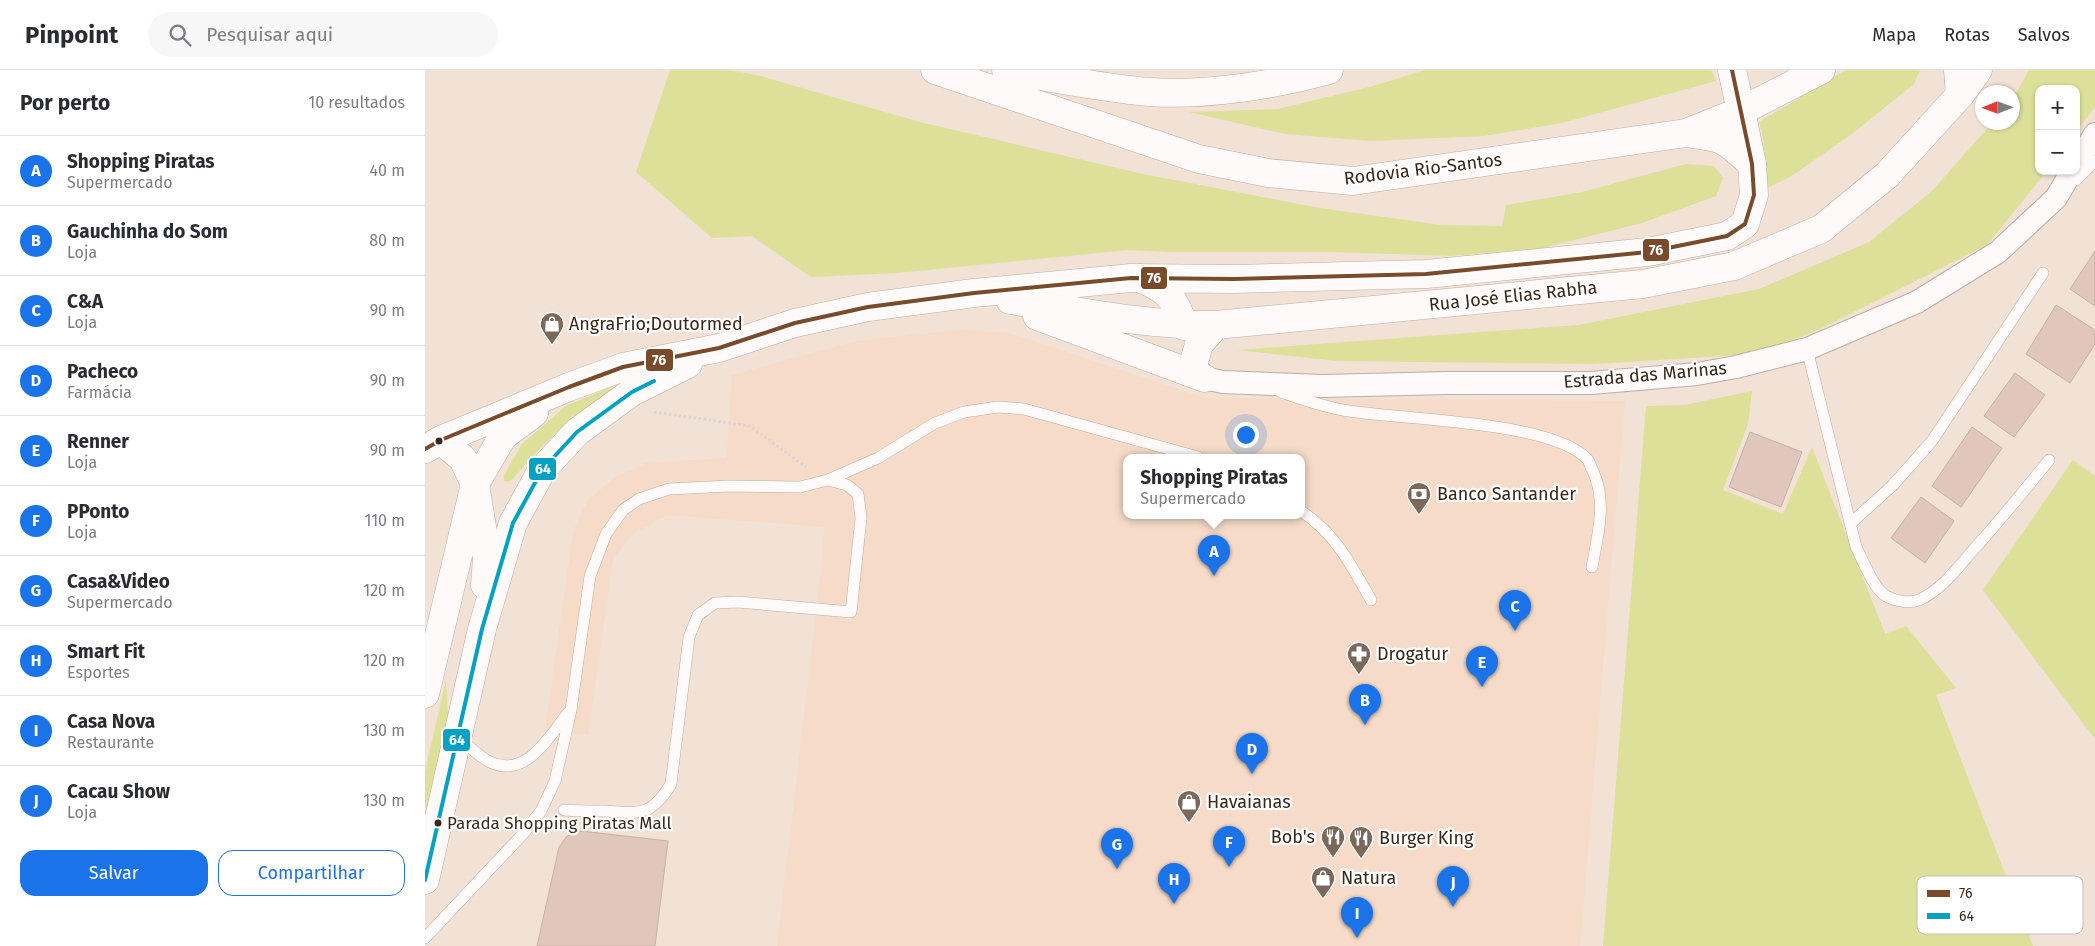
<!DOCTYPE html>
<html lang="pt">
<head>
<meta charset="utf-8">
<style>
	body { margin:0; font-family:"Fira Sans",sans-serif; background:#f7f7f7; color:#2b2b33 }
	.controls { position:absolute; right:15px; top:15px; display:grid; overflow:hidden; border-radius:10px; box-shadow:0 1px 4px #0004 }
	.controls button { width:45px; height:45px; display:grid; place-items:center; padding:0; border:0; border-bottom:1px solid #e1e1e2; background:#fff; color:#2b2b33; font:25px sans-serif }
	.compass { position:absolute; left:1550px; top:15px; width:45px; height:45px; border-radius:50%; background:#fff; box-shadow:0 1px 4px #0004; rotate:269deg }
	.you { position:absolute; left:820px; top:364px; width:18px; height:18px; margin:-12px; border:4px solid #fff; border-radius:50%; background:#1a73e8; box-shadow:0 0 0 8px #1a73e833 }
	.badge { display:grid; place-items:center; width:32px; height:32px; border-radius:50%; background:#1a73e8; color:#fff; font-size:16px; font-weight:700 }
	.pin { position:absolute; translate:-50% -41px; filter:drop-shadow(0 1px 2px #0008) }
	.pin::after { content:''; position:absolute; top:26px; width:18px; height:15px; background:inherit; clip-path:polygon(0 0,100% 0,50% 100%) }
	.popup { position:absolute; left:698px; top:384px; width:182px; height:65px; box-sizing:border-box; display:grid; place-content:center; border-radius:10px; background:#fff; filter:drop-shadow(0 1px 4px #0005); font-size:16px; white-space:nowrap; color:#7c7c81 }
	.popup b { font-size:19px; color:#2b2b33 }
	.popup::after { content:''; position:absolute; left:50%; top:100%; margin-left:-10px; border:10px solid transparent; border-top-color:#fff }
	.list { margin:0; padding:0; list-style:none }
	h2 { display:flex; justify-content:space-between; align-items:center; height:65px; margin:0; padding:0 20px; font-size:21px }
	h2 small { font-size:16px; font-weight:400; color:#7c7c81 }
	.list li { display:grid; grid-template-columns:32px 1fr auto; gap:15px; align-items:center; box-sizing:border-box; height:70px; padding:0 20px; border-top:1px solid #e1e1e2 }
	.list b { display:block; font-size:19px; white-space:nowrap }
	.list p { margin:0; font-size:16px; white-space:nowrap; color:#7c7c81 }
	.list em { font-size:16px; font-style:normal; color:#7c7c81 }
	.actions { display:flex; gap:10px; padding:15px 20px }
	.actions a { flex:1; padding:11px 0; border:1px solid #1a73e8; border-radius:15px; text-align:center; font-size:18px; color:#1a73e8 }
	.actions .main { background:#1a73e8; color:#fff }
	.icon { flex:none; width:28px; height:28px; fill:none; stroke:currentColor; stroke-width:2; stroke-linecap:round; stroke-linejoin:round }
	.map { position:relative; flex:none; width:1670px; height:876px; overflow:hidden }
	header { display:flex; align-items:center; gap:30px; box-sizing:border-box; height:70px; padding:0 25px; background:#fff; border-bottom:1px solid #e1e1e2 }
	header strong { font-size:24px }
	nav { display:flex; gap:28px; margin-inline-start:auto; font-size:18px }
	.search { width:350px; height:45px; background:#f7f7f7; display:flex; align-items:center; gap:12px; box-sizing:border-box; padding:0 18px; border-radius:28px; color:#7c7c81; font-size:19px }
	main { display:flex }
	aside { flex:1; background:#fff }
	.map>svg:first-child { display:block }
	.built { fill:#f6dbc8; fill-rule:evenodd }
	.green { fill:#dde098 }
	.building { fill:#e0c6bb; stroke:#c4b1a9 }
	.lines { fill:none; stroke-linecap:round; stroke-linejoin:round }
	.lane-casing { stroke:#beada1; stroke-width:12 }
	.street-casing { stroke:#beada1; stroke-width:24 }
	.secondary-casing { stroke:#beada1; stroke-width:29 }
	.highway-casing { stroke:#beada1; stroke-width:29 }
	.path { stroke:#dbd5d2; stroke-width:3; stroke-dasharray:2.5 2.5; stroke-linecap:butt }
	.lane { stroke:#fdfaf9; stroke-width:11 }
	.street { stroke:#fdfaf9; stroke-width:22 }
	.secondary { stroke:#fdfaf9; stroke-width:28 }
	.highway { stroke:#fdfaf9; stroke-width:28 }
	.bus-1-casing { stroke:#fff; stroke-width:8 }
	.bus-2-casing { stroke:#fff; stroke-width:8 }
	.bus-1 { stroke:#7a4b2a; stroke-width:4 }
	.bus-2 { stroke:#03a2c5; stroke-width:4 }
	.bus-dot { fill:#3a2719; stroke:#fff; stroke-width:2 }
	.labels { text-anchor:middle; stroke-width:4.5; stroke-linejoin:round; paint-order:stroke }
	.bus-label { font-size:17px; fill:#3a2719; stroke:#fff; text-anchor:start }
	.street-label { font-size:18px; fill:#3a2719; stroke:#fff }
	.poi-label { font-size:18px; fill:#3a2719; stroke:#fff; text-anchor:start }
	.key { fill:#fff; stroke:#c4beba; stroke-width:1 }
	.key-label { font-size:14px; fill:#3a2719 }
	.line-badge { stroke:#fff; stroke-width:2 }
	.badge-label { font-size:14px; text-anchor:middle; font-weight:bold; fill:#fff }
</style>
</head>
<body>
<header>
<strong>Pinpoint</strong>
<div class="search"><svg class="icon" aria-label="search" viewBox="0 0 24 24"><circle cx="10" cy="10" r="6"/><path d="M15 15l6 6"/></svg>Pesquisar aqui</div>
<nav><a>Mapa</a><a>Rotas</a><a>Salvos</a></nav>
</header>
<main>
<aside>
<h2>Por perto<small>10 resultados</small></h2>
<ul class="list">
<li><span class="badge">A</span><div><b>Shopping Piratas</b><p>Supermercado</p></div><em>40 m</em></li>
<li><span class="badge">B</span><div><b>Gauchinha do Som</b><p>Loja</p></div><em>80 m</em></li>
<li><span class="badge">C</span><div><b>C&amp;A</b><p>Loja</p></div><em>90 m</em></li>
<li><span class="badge">D</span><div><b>Pacheco</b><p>Farmácia</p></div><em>90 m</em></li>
<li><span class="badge">E</span><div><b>Renner</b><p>Loja</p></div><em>90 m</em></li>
<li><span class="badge">F</span><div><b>PPonto</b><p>Loja</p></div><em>110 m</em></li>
<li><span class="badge">G</span><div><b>Casa&amp;Video</b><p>Supermercado</p></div><em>120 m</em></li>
<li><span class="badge">H</span><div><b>Smart Fit</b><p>Esportes</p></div><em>120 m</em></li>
<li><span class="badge">I</span><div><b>Casa Nova</b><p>Restaurante</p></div><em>130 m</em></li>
<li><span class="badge">J</span><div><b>Cacau Show</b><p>Loja</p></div><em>130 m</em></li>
</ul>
<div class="actions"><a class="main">Salvar</a><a>Compartilhar</a></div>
</aside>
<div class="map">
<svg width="1670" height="876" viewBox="0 0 1670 876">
	<rect width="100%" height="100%" fill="#f2e1d5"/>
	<path class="built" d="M 535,260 L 584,263 L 780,328 L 1200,331 L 1155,876 L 352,876 L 397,491 L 399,457 L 242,445 L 208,464 L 188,489 L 163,665 L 120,661 L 148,462 L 162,431 L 189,408 L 221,393 L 302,388 L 307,305 L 432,271 ZM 702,387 L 876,387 L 876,445 L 702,445 Z"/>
	<path class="green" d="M 245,0 L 303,0 L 332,5 L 495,52 L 718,104 L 895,138 L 1016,155 L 1077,156 L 1081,135 L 1157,122 L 1261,94 L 1289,96 L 1298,108 L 1291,126 L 1217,153 L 1118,178 L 1026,186 L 907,182 L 742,182 L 704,180 L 472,203 L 386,207 L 327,166 L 287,168 L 211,102 Z
		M 1000,0 L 1286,0 L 1291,11 L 1137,53 L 1059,66 L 945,71 L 860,64 L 764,42 L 853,39 L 948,16 Z
		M 1421,0 L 1495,0 L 1489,14 L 1427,64 L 1365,107 L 1338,120 C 1341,96 1341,75 1334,52 Z
		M 1604,0 L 1670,0 L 1670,37 L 1651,62 L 1651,19 L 1614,19 L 1614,101 L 1622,101 L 1562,175 L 1397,258 L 1347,279 L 1316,285 L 1169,294 L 912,291 L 812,280 L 1153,255 L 1334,219 L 1444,172 L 1507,121 L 1567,53 L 1588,52 L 1588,29 Z
		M 200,311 L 201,318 L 148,346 L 104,390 L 87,410 L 82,412 L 79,411 L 79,405 L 97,374 L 141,336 Z
		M 1327,321 L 1323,354 L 1298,420 L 1358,444 L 1387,377 L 1460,564 L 1481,556 L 1531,618 L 1511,625 L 1608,876 L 1178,876 L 1221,336 L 1260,335 Z
		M 1648,390 L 1670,406 L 1670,669 L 1558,520 Z
		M 21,610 L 23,647 L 0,750 L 0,701 Z"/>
	<path class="building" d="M 1670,181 L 1670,236 L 1645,219 Z
		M 1631,235 L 1670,260 L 1670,274 L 1645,313 L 1601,284 Z
		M 1590,303 L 1620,325 L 1589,367 L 1559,346 Z
		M 1547,357 L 1577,378 L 1536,437 L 1507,416 Z
		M 1325,362 L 1377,382 L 1356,437 L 1304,417 Z
		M 1496,427 L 1529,451 L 1500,493 L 1466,468 Z
		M 156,761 L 243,771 L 230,876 L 112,876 L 134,777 L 142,766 Z"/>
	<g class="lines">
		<g class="lane-casing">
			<path id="lane" d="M 1651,110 L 1670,91
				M 1382,279 L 1431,477 C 1438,490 1448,518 1461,526 C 1470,531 1484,534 1494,530 C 1518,519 1533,497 1550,478 C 1576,449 1600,420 1624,390
				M 856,322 C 876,329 896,336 918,340 C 971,350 1129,350 1163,390 C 1165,393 1166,398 1168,401 C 1182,432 1173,464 1167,497
				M 876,441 C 911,464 926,495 946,530
				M 1425,454 L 1468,415 L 1507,371 L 1618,203
				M 34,668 C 43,675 54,687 65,692 C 101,709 124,667 143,643
				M 139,740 C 152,741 166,741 179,741 C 214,743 225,748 246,714 L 264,567 L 273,545 L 290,533 L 313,532 L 426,542 L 436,448 L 433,424 L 422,415 L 403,410
				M 0,868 L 98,764 L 116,741 L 130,711 L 146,640 L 165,506 L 181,464 L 198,440 L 214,429 L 244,419 L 304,416 L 375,417 L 403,410 L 453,388 L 510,353 L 539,342 L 573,337 L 599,339 L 773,387"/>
		</g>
		<g class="street-casing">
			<path id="street" d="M 1651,95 L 1670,64
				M 770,294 L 779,308 L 798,312 L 897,316 L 1023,313 L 1166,313 L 1272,304 L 1311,297 L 1382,279 L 1492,232 L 1573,182 L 1631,128 L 1647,101"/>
		</g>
		<g class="secondary-casing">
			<path id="secondary" d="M 715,208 C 744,221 748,226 759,256
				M 585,230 C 653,241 722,256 791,255 L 1218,214 L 1309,196 L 1396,159 L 1462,105 L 1535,25 L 1553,0
				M 612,246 L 779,308
				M 769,292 L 774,274 L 791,255
				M 16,370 L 38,389 L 50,414 L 62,488 L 60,515
				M 0,379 L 16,370 L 144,317 L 198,297 L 294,278 L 370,253 L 443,237 L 549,223 L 706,208 L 809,209 L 1001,204 L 1223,182 L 1302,166 L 1320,154 L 1329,125 L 1327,94 L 1316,41
				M 0,624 L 50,414 L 78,366 L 109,343
				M 0,810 L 57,559 L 88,453 L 117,400 L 152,362 L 207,322 L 263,294"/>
		</g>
		<g class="highway-casing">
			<path id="highway" d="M 510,0 L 774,89 L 843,103 L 928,111 L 1261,63 L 1316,41 L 1396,0
				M 581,0 C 628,8 676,18 724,22 C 780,26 850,15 904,0
				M 1307,0 L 1316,41
				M 1533,0 L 1535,25
				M 1261,63 C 1298,67 1300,69 1327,94"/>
		</g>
		<path class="path" d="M 229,342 L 325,356 L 381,397"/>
		<use href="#lane" class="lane"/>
		<use href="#street" class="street"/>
		<use href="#secondary" class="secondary"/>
		<use href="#highway" class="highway"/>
		<g class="bus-1-casing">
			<path id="bus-1" d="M 0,379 L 16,370 L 144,317 L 198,297 L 294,278 L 370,253 L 443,237 L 549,223 L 706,208 L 809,209 L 1001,204 L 1223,182 L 1302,166 L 1320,154 L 1329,125 L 1327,94 L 1307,0"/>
		</g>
		<g class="bus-2-casing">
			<path id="bus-2" d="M 0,810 L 57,559 L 88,453 L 117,400 L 152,362 L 207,322 L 229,311"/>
		</g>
		<use href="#bus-1" class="bus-1"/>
		<use href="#bus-2" class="bus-2"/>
	</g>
	<defs>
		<g id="shop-pin" transform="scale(1.25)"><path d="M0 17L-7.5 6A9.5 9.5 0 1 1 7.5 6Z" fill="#7a685b" stroke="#fff"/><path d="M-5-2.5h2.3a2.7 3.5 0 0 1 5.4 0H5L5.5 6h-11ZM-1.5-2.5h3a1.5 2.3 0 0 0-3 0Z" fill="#fff"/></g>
		<g id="bank-pin" transform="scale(1.25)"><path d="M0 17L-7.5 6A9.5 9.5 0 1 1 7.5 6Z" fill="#7a685b" stroke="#fff"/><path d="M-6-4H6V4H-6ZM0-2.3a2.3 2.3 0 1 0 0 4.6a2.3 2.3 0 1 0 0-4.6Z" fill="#fff"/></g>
		<g id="pharmacy-pin" transform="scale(1.25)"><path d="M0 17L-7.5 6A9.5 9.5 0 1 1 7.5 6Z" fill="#7a685b" stroke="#fff"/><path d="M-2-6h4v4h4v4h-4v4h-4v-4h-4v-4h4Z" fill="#fff"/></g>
		<g id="restaurant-pin" transform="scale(1.25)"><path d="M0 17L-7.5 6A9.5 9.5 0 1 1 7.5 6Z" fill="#7a685b" stroke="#fff"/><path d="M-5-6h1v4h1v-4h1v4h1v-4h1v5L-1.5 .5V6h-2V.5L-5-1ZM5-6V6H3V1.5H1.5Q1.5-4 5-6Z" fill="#fff"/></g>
	</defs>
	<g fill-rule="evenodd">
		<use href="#shop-pin" x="127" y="254"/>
		<use href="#bank-pin" x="994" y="424"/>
		<use href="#pharmacy-pin" x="934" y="584"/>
		<use href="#shop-pin" x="764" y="732"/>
		<use href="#restaurant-pin" x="908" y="767"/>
		<use href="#restaurant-pin" x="936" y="768"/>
		<use href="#shop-pin" x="898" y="808"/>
	</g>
	<g class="bus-dot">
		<circle cx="14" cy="371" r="4.5"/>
		<circle cx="13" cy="753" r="4.5"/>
	</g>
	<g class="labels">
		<g class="bus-label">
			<text x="22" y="759">Parada Shopping Piratas Mall</text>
		</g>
		<g class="street-label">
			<text transform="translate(998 99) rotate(-7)" y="6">Rodovia Rio-Santos</text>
			<text transform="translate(1088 226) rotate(-6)" y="6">Rua José Elias Rabha</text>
			<text transform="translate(1220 305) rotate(-5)" y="6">Estrada das Marinas</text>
		</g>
		<g class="poi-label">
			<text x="144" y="260">AngraFrio;Doutormed</text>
			<text x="1012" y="430">Banco Santander</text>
			<text x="952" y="590">Drogatur</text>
			<text x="782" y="738">Havaianas</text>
			<text x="890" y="773" text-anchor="end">Bob's</text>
			<text x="954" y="774">Burger King</text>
			<text x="916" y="814">Natura</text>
		</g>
	</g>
	<rect x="1492" y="806" width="166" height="58" rx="8" class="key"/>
	<rect x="1502" y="820" width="23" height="7" fill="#7a4b2a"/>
	<rect x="1502" y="843" width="23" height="6" fill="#03a2c5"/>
	<g class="key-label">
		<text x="1534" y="828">76</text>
		<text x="1534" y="851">64</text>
	</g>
	<g class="line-badge">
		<rect x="1217" y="168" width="28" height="24" rx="5" fill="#7a4b2a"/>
		<rect x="715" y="196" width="28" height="24" rx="5" fill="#7a4b2a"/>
		<rect x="220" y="278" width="29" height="24" rx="5" fill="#7a4b2a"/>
		<rect x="103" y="387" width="29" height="24" rx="5" fill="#03a2c5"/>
		<rect x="17" y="658" width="29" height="24" rx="5" fill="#03a2c5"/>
	</g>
	<g class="badge-label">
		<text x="1231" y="185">76</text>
		<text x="729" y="213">76</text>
		<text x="234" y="295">76</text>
		<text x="118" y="404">64</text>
		<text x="32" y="675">64</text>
	</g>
</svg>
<div class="controls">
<button>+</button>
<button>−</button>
</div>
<svg class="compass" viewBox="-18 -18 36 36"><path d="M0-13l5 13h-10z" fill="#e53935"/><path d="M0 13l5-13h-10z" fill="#7c7c81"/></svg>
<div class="you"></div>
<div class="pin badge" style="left:789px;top:506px">A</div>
<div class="popup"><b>Shopping Piratas</b>Supermercado</div>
<div class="pin badge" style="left:940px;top:655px">B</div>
<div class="pin badge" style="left:1090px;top:561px">C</div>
<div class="pin badge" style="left:827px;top:704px">D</div>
<div class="pin badge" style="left:1057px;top:617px">E</div>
<div class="pin badge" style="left:804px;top:797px">F</div>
<div class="pin badge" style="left:692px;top:799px">G</div>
<div class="pin badge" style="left:749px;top:834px">H</div>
<div class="pin badge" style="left:932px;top:868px">I</div>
<div class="pin badge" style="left:1028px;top:837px">J</div>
</div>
</main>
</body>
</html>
